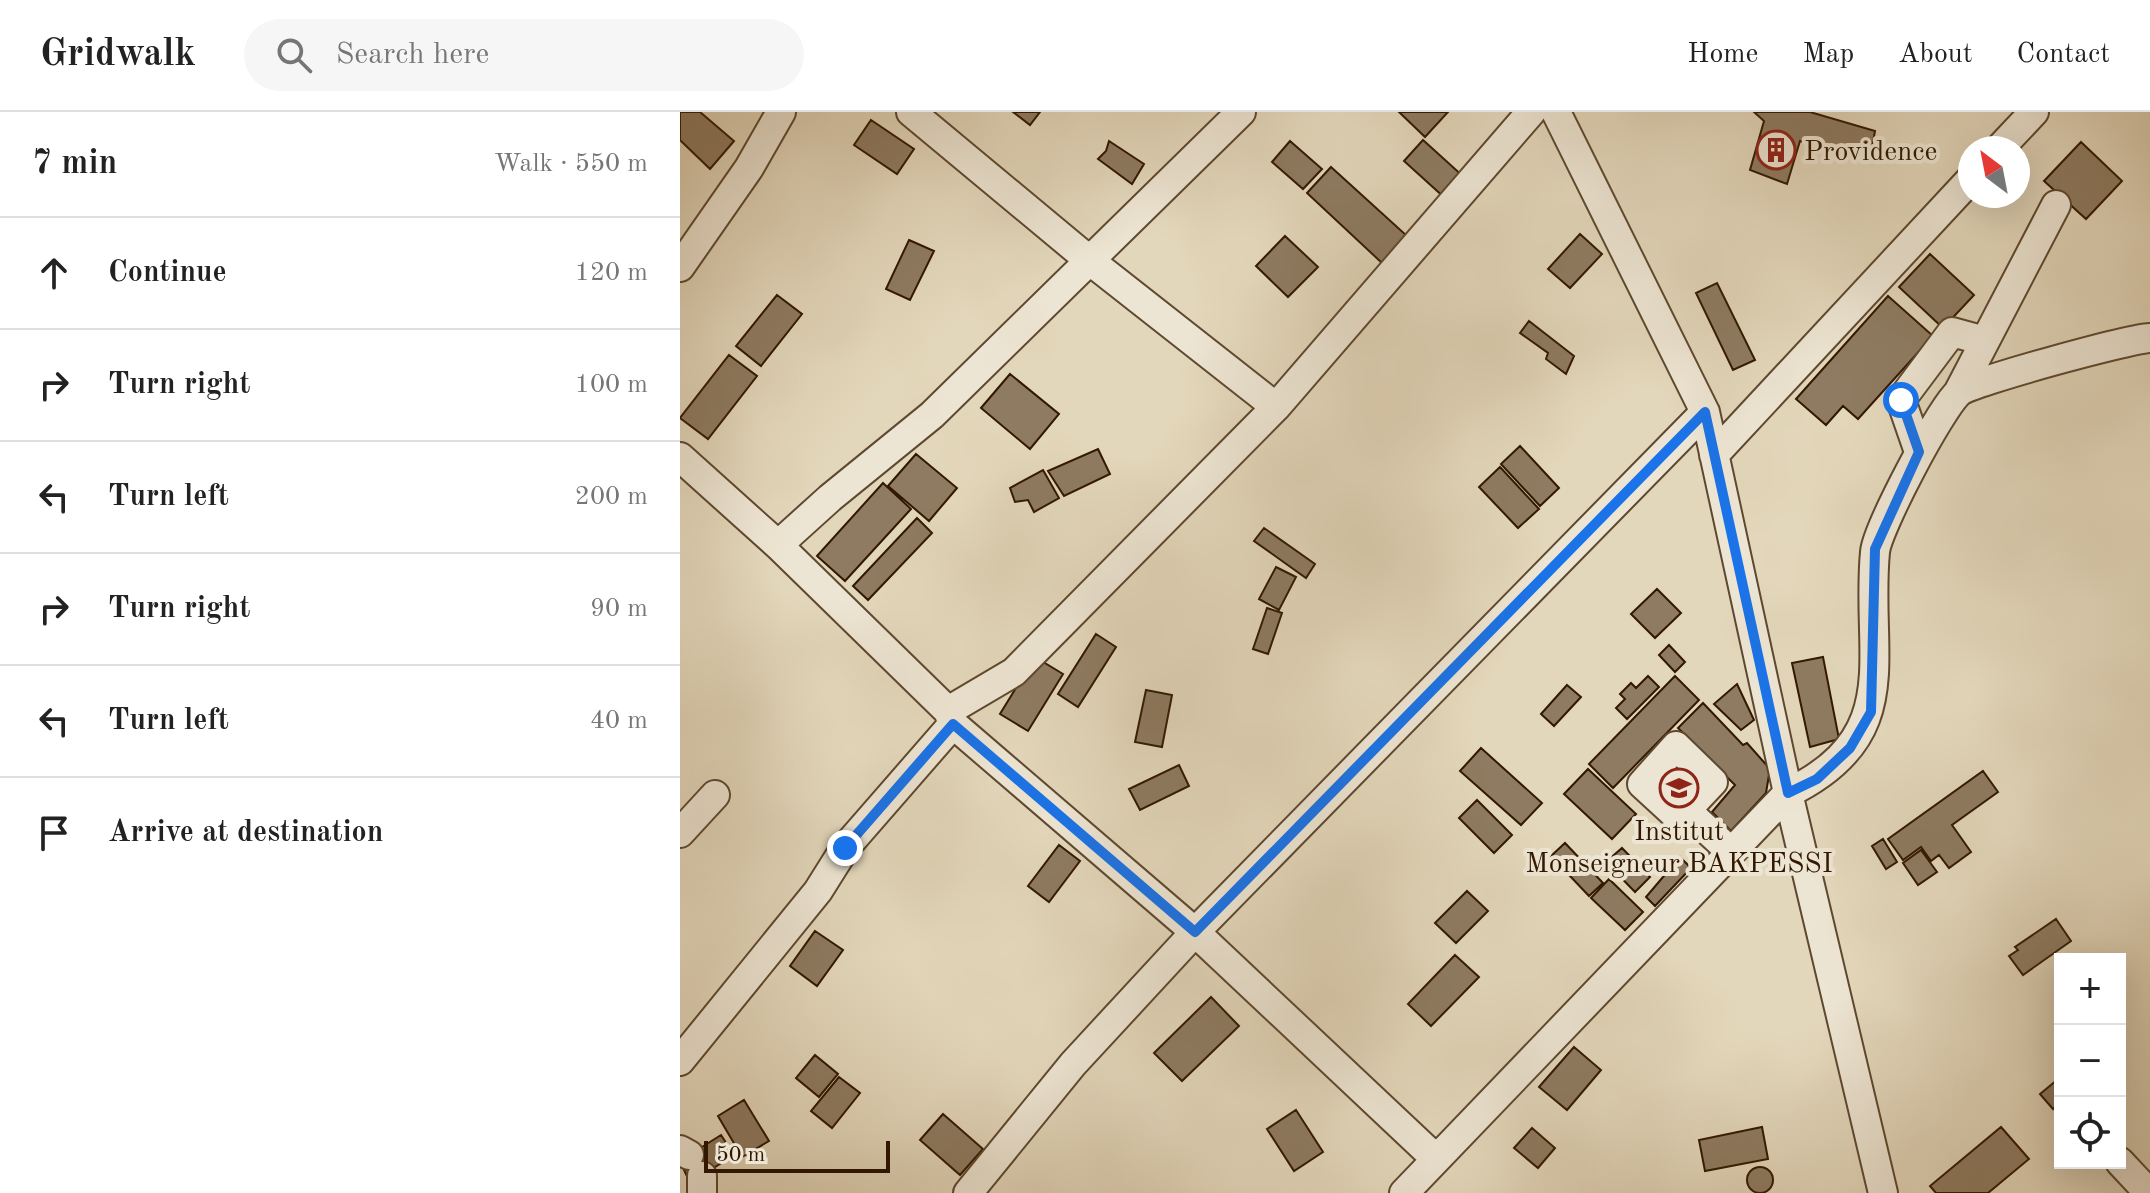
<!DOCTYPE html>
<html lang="en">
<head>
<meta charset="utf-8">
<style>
	body { margin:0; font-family:"Old Standard TT",serif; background:#f6f6f6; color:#222 }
	.controls { position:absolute; right:24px; bottom:24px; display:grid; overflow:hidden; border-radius:0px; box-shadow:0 8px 32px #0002 }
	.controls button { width:72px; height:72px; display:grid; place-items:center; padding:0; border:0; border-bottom:2px solid #e0e0e0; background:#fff; color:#222; font:40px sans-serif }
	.compass { position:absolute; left:1278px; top:24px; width:72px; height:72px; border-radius:50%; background:#fff; box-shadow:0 8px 32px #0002; rotate:328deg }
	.scale { position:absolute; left:24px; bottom:20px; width:186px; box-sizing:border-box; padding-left:8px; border:4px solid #321800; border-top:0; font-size:22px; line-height:28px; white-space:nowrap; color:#321800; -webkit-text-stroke:6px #ede5d3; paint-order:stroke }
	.stop { position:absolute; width:24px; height:24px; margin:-18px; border:6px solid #1a73e8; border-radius:50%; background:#fff }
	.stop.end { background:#1a73e8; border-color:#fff; box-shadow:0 2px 8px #0008 }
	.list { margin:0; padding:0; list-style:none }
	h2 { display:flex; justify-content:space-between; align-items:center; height:104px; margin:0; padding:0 32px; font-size:34px }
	h2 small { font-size:26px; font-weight:400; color:#767676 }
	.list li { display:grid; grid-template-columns:52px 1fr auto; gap:24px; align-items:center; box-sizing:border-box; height:112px; padding:0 32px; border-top:2px solid #e0e0e0 }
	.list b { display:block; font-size:30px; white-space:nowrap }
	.list em { font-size:26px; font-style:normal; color:#767676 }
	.icon { flex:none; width:44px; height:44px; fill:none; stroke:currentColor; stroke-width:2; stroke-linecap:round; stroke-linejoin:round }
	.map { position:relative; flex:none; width:1470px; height:1081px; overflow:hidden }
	header { display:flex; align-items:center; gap:48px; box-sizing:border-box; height:112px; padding:0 40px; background:#fff; border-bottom:2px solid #e0e0e0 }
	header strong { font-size:38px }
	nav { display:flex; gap:44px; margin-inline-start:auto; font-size:28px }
	.search { width:560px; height:72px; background:#f6f6f6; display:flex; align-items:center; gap:20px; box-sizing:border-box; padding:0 28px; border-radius:44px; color:#767676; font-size:30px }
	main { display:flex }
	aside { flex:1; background:#fff }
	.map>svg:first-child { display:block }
	.building { fill:#8e7b61; stroke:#321800; stroke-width:2 }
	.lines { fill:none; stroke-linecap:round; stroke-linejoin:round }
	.minor-casing { stroke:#5e482f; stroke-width:32 }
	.minor { stroke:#ede5d3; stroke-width:28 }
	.route { stroke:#1a73e8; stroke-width:10 }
	.labels { text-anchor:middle; stroke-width:8; stroke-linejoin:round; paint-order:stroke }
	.poi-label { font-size:28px; fill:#321800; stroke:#ede5d3; text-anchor:start }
</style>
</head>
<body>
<header>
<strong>Gridwalk</strong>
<div class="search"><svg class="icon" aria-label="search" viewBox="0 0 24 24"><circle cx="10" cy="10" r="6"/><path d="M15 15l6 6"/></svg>Search here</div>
<nav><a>Home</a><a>Map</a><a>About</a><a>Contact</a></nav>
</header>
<main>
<aside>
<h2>7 min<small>Walk · 550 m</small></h2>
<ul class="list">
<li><svg class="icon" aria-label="ahead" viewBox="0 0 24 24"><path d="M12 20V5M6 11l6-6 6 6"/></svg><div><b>Continue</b></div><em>120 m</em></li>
<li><svg class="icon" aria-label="right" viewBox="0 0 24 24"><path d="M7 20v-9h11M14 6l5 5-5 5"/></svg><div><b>Turn right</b></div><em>100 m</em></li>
<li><svg class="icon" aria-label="left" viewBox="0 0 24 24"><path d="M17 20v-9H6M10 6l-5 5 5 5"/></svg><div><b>Turn left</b></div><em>200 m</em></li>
<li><svg class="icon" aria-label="right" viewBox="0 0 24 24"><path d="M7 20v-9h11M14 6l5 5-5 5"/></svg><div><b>Turn right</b></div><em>90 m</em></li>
<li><svg class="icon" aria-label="left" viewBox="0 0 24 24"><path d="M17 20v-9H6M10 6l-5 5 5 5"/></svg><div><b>Turn left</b></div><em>40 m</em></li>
<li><svg class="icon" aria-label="arrive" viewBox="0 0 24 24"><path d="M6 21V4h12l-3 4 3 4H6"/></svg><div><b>Arrive at destination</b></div></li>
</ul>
</aside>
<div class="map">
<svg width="1470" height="1081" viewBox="0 0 1470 1081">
	<rect width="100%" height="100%" fill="#e3d7bb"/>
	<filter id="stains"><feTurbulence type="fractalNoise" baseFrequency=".0025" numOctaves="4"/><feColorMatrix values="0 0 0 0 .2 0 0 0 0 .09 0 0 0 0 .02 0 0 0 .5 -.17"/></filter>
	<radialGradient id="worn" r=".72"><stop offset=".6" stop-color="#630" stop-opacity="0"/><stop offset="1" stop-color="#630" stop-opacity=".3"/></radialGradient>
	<path class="building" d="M 0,0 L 20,0 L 54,29 L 30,57 L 0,28 Z
		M 333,0 L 360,0 L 350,13 Z
		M 719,0 L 768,0 L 745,25 Z
		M 1074,0 L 1130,0 L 1195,19 L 1190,48 L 1120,29 L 1107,72 L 1070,58 L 1084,9 Z
		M 191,8 L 234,37 L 217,62 L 174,33 Z
		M 743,28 L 785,66 L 766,87 L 724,49 Z
		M 429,29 L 464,52 L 452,72 L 418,47 L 426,39 Z
		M 610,29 L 642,57 L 623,77 L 592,50 Z
		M 1401,30 L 1442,69 L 1406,107 L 1364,69 Z
		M 651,55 L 727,124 L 702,151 L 627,81 Z
		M 900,122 L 922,142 L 890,176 L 868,157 Z
		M 605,124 L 638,155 L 608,185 L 576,154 Z
		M 229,128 L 254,139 L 230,188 L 206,177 Z
		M 1250,142 L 1294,183 L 1263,216 L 1219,175 Z
		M 1037,171 L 1075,248 L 1053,258 L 1016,181 Z
		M 97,183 L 122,202 L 81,254 L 56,234 Z
		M 1208,184 L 1253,224 L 1178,307 L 1163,294 L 1146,313 L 1116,287 Z
		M 849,209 L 894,244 L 886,262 L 866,247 L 868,241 L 840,221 Z
		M 49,243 L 77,264 L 28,327 L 0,306 Z
		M 330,262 L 379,302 L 350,337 L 301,296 Z
		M 840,334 L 879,376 L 860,394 L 821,352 Z
		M 418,337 L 430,362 L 384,384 L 368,359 Z
		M 236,342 L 277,376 L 249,409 L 208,374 Z
		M 820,355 L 859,397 L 838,416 L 799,375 Z
		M 363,358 L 379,386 L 354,400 L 348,388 L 335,390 L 330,376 Z
		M 203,371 L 231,397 L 165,469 L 137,444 Z
		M 237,406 L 252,421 L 188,488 L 173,474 Z
		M 584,416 L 635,452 L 626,466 L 574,429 Z
		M 596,455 L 616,465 L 599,498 L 579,487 Z
		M 977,477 L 1001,501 L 975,526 L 951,502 Z
		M 587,496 L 602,501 L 588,542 L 573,537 Z
		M 416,522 L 436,535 L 398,595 L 378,582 Z
		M 989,533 L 1005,550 L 995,560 L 979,543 Z
		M 355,545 L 383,562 L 348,619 L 320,602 Z
		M 1143,545 L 1159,627 L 1130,635 L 1112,551 Z
		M 968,564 L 979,575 L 947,607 L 936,596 L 945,587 L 940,582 L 951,571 L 956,576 Z
		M 995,564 L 1019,588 L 933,676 L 909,652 Z
		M 1057,572 L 1074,608 L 1061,618 L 1034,592 Z
		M 887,573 L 901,585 L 874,614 L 861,602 Z
		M 466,578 L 492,583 L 482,635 L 455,630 Z
		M 1023,591 L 1063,633 L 1067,631 L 1090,657 L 1086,681 L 1051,719 L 1032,700 L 1055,673 L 998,616 Z
		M 801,636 L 862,691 L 841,713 L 780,659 Z
		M 499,653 L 509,674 L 460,698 L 449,677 Z
		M 908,657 L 956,702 L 932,727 L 884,682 Z
		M 1303,659 L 1318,680 L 1272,713 L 1291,740 L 1269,756 L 1259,743 L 1251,749 L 1241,735 L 1223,748 L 1208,727 Z
		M 797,688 L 832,723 L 814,741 L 779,706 Z
		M 1203,727 L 1217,750 L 1206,757 L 1192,734 Z
		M 885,731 L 923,771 L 909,784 L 871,744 Z
		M 379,733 L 400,749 L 369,790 L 348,774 Z
		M 942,736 L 970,765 L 955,780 L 926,750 Z
		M 1241,738 L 1257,760 L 1238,773 L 1223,751 Z
		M 1000,745 L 1011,756 L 975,794 L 966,785 Z
		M 929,767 L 963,800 L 945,818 L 911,786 Z
		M 787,779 L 808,799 L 776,831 L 755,811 Z
		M 1376,807 L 1391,829 L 1343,863 L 1329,844 L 1338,838 L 1335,835 Z
		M 135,819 L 163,838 L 137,874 L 110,854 Z
		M 775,843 L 799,865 L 751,914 L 728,892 Z
		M 531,885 L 559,914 L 502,969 L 474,941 Z
		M 894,935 L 921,958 L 887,998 L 859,975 Z
		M 135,943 L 158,962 L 139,985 L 116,966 Z
		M 159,965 L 180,981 L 152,1016 L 131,999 Z
		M 1377,968 L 1380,991 L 1373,997 L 1360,982 Z
		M 64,988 L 89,1029 L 62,1045 L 38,1004 Z
		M 616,998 L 643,1040 L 614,1059 L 587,1017 Z
		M 263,1002 L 303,1037 L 280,1063 L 240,1028 Z
		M 1082,1015 L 1088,1047 L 1025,1059 L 1019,1028 Z
		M 1321,1015 L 1349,1047 L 1308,1081 L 1256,1081 L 1250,1074 Z
		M 852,1016 L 875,1036 L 858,1056 L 834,1036 Z
		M 41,1023 L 54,1043 L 10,1071 L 0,1049 Z
		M1067 1068a13 13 0 1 1 26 0a13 13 0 1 1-26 0Z"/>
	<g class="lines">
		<g class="minor-casing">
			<path id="minor" d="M 231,0 L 409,148 L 596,295
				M 876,0 L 1025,300 L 1108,681 L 1203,1081
				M 1320,36 L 1354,0
				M 0,155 L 69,56 L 101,0
				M 1279,279 L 1376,93
				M 1239,340 L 1221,288 L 1272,220 L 1305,229
				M 1034,343 L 1290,68
				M 0,345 L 98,433 L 268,599 L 273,612 L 515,820 L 755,1046
				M 98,433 L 150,386 L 252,303 L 561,0
				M 268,599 L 334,560 L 596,295 L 851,0
				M 996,634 L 1033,670 L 999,706 L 962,672 Z
				M 1006,698 L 1051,740
				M 0,721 L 35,683
				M 0,949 L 138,779 L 165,736 L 273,612
				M 0,1038 L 9,1043
				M 1440,1050 L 1469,1081
				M 22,1064 L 22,1081
				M 288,1081 L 393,952 L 515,820 L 1025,300
				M 724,1081 L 1108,681 C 1227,623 1185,545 1195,440 C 1197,417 1260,297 1279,280 C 1290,270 1449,227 1470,226"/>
		</g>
		<use href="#minor" class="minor"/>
	</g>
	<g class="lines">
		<path class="route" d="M 165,736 L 273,612 L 515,820 L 1025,300 L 1108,681 L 1137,667 L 1170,636 L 1191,600 L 1195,437 L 1239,340 L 1221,288"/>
	</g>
	<defs>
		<g id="building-ring" transform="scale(2)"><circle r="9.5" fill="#ede5d3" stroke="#8f2418" stroke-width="1.5"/><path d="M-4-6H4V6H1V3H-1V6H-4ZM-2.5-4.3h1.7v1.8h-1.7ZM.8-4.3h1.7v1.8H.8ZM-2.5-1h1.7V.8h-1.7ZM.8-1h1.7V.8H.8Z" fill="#8f2418"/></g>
		<g id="university-ring" transform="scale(2)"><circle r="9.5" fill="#ede5d3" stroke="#8f2418" stroke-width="1.5"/><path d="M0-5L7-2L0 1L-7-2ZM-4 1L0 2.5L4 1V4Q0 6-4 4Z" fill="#8f2418"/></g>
	</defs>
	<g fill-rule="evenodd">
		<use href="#building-ring" x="1096" y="38"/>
		<use href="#university-ring" x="999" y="676"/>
	</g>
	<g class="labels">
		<g class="poi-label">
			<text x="1124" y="48">Providence</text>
			<text x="999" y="728" text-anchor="middle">Institut<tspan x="999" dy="32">Monseigneur BAKPESSI</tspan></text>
		</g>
	</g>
	<rect width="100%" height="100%" filter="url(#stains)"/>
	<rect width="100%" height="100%" fill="url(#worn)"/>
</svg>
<div class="controls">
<button>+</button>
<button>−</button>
<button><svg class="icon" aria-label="locate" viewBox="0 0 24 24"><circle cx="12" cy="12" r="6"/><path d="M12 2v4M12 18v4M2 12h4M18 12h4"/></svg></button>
</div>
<svg class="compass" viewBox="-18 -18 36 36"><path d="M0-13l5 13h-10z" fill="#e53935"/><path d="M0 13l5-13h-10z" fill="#767676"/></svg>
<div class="scale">50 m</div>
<div class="stop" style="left:1221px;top:288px"></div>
<div class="stop end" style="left:165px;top:736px"></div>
</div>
</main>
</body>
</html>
